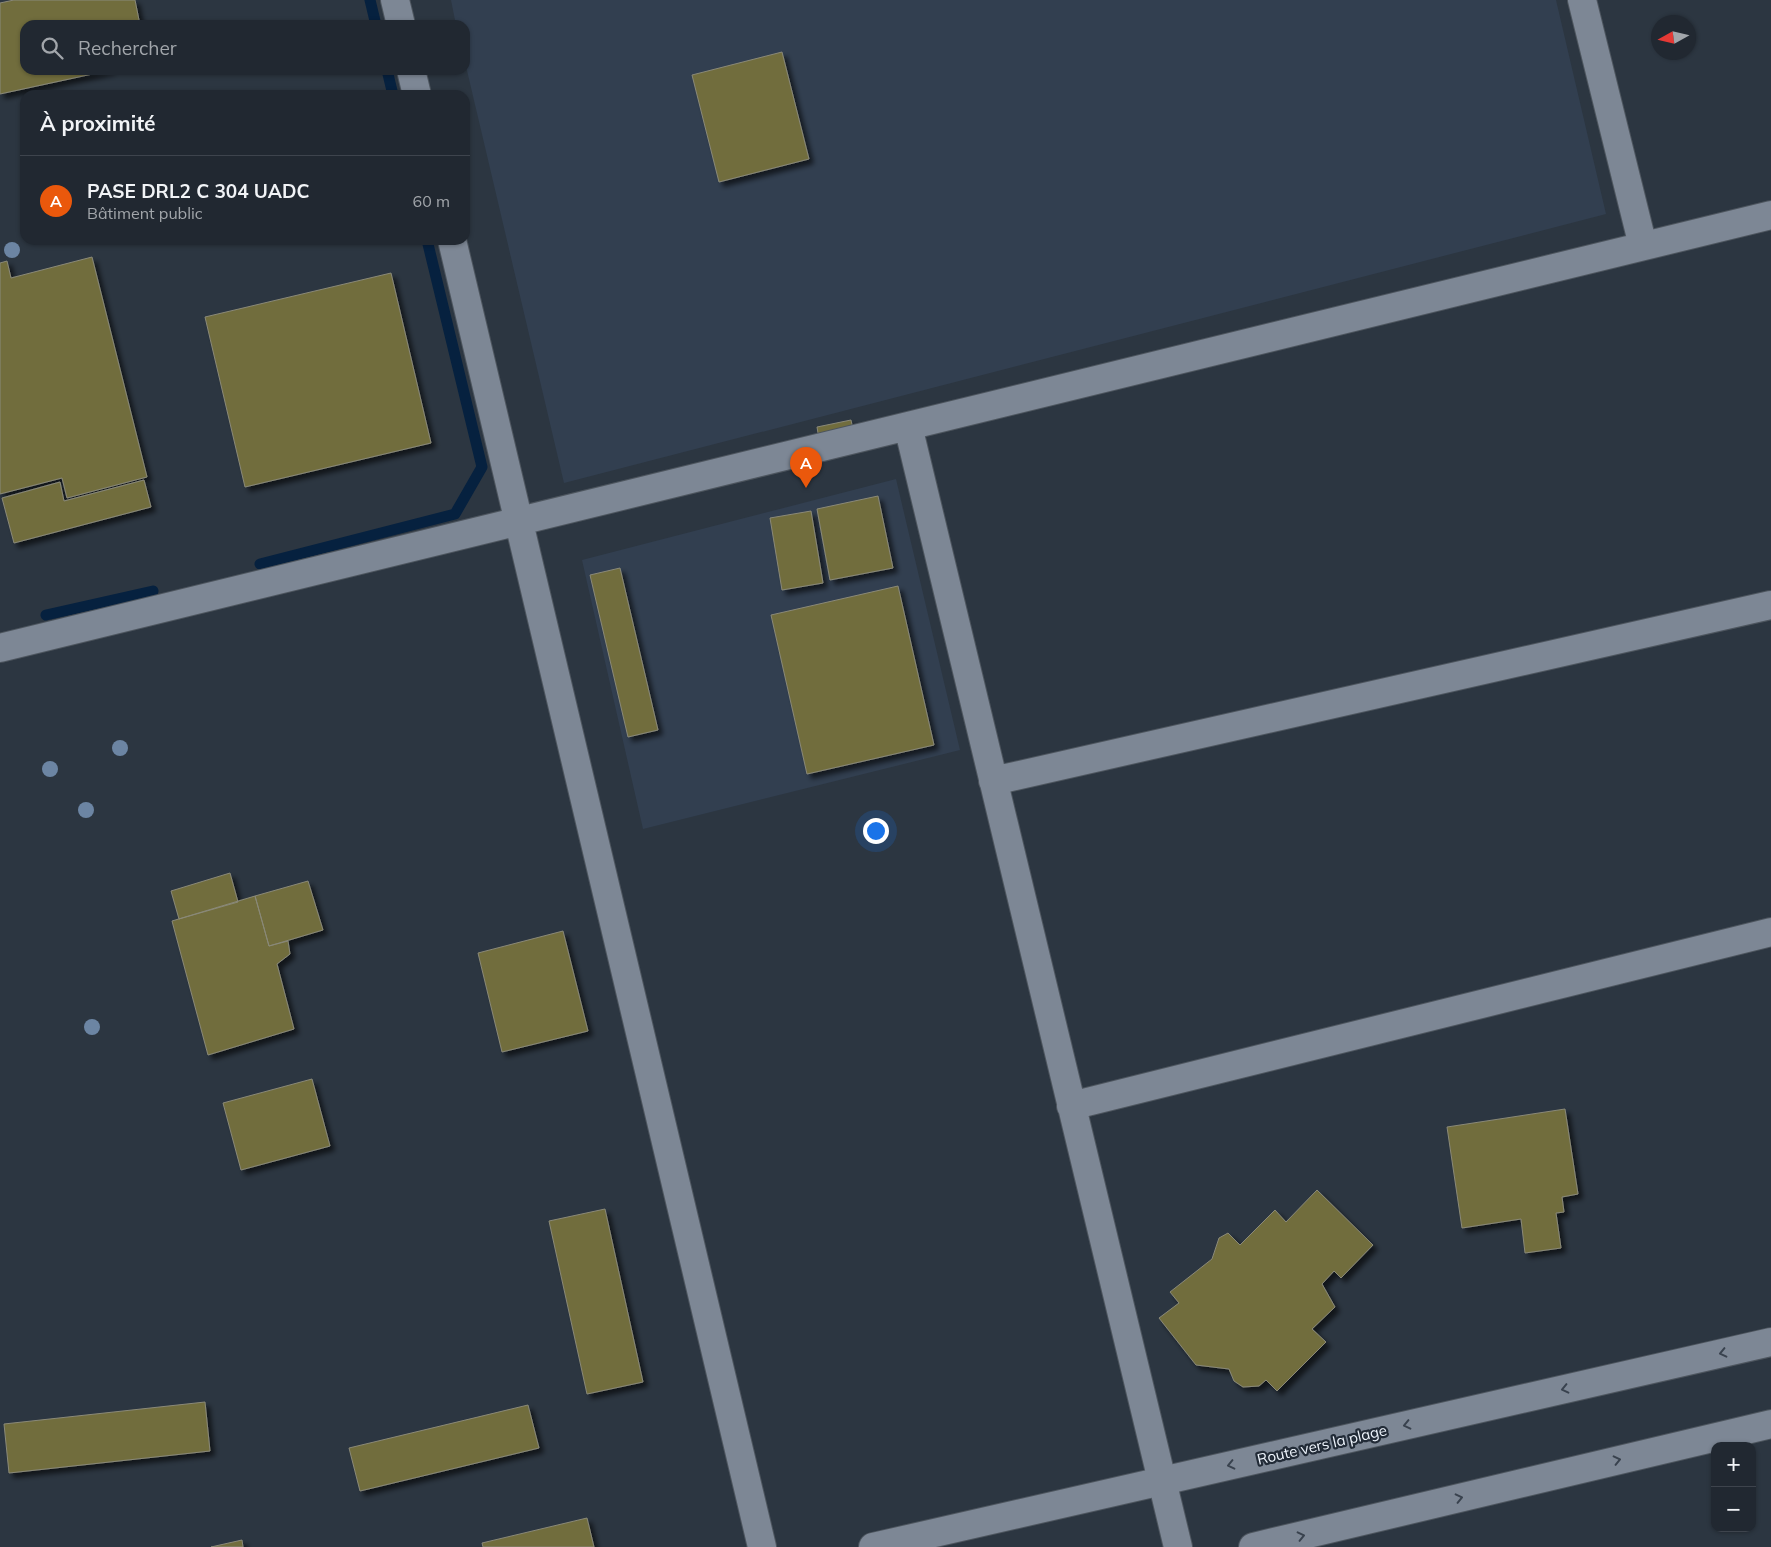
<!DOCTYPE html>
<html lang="fr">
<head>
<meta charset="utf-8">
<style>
	body { margin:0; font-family:Mulish,sans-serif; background:#2d343d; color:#f1f3f6 }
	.controls { position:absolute; right:15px; bottom:15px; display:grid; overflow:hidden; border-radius:10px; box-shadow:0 1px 4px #0004 }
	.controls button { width:45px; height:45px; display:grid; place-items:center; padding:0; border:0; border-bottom:1px solid #3e444d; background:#212831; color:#f1f3f6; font:25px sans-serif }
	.compass { position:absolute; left:1651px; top:15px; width:45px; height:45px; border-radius:50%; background:#212831; box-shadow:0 1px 4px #0004; rotate:262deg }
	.you { position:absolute; left:875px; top:830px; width:18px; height:18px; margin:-12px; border:4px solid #fff; border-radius:50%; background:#1a73e8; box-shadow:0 0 0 8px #1a73e833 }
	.badge { display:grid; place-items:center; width:32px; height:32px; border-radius:50%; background:#ea580c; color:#fff; font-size:16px; font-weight:700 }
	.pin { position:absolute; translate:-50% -41px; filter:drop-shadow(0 1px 2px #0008) }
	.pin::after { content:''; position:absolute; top:26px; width:18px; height:15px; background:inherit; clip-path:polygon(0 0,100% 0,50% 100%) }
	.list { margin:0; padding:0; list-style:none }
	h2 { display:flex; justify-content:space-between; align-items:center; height:65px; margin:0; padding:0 20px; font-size:21px }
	h2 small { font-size:16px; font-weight:400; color:#a2a6ab }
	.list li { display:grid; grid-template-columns:32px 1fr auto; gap:15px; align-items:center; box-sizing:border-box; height:90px; padding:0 20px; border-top:1px solid #3e444d }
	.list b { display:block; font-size:19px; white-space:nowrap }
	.list p { margin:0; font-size:16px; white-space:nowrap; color:#a2a6ab }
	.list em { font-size:16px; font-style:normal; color:#a2a6ab }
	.icon { flex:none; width:28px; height:28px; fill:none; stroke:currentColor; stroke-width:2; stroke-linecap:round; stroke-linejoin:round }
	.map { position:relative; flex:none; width:1771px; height:1547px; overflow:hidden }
	.search { position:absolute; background:#212831; box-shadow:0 1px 4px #0004; left:20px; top:20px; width:450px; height:55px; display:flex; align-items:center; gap:12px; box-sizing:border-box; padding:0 18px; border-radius:15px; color:#a2a6ab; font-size:19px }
	.panel { position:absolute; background:#212831; box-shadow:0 1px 4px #0004; left:20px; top:90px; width:450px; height:155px; border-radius:15px }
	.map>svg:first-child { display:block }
	.built { fill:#323f50 }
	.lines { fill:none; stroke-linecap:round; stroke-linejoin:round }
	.stream { stroke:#06213f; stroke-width:11 }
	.building { fill:#716d3e; stroke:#8a8978; filter:url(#shadow) }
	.minor-casing { stroke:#4d555e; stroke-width:30 }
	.minor { stroke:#7d8795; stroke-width:28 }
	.tree { fill:#6c85a3 }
	.oneway { stroke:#39424e }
	.labels { text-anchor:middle; stroke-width:4.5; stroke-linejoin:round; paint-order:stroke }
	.street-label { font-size:15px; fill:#eef4fc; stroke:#222b37 }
</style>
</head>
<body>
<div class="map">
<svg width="1771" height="1547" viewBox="0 0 1771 1547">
	<defs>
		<filter id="shadow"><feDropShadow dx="4.5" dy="4.5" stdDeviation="2.5" flood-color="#0009"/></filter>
	</defs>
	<rect width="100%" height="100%" fill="#2c3641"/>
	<path class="built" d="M 451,0 L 1556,0 L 1606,214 L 564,483 L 465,62 L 465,25 L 456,25 Z
		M 896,479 L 960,750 L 643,829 L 582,560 Z"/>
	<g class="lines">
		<path class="stream" d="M 370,0 L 376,25
			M 387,70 L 393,95
			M 260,564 L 455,514 L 482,467 L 427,240
			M 46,615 L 153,591"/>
	</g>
	<path class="building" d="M 14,0 L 135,0 L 140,25 L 25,25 L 25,70 L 111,70 L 0,94 L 0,3 Z
		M 782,52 L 809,159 L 719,182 L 692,75 Z
		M 92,257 L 147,477 L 67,498 L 62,478 L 0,494 L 0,263 L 7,261 L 11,278 Z
		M 391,273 L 431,443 L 245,487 L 205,317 Z
		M 851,420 L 856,444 L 821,451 L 817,427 Z
		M 144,480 L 151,507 L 14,543 L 2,498 L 60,482 L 64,501 Z
		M 878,496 L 893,568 L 830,580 L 817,509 Z
		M 811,511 L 823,583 L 782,590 L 770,518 Z
		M 620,568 L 658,730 L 628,737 L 590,575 Z
		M 898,586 L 934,745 L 807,774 L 771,615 Z
		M 230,873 L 238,902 L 179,919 L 171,891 Z
		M 308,881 L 323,930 L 269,946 L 255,896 Z
		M 255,896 L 269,946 L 288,941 L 290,954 L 277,964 L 294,1029 L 208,1055 L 172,921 Z
		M 563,931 L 588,1031 L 502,1052 L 478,953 Z
		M 312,1079 L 330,1146 L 241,1170 L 223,1103 Z
		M 1565,1109 L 1578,1194 L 1562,1197 L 1564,1212 L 1556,1213 L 1561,1248 L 1525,1253 L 1521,1219 L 1462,1228 L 1447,1127 Z
		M 1317,1190 L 1373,1245 L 1341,1278 L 1334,1271 L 1322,1284 L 1335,1307 L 1312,1329 L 1326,1342 L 1277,1391 L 1266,1380 L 1259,1386 L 1243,1387 L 1234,1381 L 1229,1369 L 1196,1365 L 1159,1318 L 1179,1303 L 1170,1292 L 1212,1259 L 1219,1238 L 1228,1233 L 1240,1245 L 1275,1210 L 1286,1222 Z
		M 605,1209 L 643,1382 L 587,1394 L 549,1221 Z
		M 205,1402 L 210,1451 L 9,1473 L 4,1424 Z
		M 528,1405 L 539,1448 L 360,1491 L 349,1448 Z
		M 587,1518 L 594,1547 L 483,1547 L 482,1543 Z
		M 242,1540 L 243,1547 L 211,1547 Z"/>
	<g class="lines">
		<g class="minor-casing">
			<path id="minor" d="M 395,0 L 401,25
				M 1582,0 L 1643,246
				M 411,70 L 417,95
				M 452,240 L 762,1547
				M 908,426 L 1178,1547
				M 0,648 L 1771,215
				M 993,781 L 1771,605
				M 1071,1106 L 1771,932
				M 873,1547 L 1771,1342
				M 1253,1547 L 1771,1424"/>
		</g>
		<use href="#minor" class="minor"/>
	</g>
	<g class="tree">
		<circle cx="12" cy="250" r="8"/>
		<circle cx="120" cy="748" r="8"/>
		<circle cx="50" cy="769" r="8"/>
		<circle cx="86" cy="810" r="8"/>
		<circle cx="92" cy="1027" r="8"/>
	</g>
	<defs><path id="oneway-chevron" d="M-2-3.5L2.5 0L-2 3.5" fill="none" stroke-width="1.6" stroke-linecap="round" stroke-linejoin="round" transform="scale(1.25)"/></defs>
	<g class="oneway">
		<use href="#oneway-chevron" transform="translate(1723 1353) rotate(167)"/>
		<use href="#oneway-chevron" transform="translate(1565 1389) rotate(167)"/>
		<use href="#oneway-chevron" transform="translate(1407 1425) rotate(167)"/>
		<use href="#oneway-chevron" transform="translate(1617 1460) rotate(-13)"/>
		<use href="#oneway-chevron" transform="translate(1231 1465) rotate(167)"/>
		<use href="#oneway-chevron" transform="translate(1459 1498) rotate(-13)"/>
		<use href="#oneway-chevron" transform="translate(1301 1536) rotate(-13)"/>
	</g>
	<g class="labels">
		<g class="street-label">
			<text transform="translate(1322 1445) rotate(-13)" y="5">Route vers la plage</text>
		</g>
	</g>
</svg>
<div class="controls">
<button>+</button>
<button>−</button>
</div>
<svg class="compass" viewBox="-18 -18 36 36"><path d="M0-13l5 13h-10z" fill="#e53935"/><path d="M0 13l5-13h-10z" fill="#a2a6ab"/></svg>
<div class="you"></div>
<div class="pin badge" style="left:806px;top:488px">A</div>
<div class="search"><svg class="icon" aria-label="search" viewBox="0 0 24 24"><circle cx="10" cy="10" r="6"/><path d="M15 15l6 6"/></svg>Rechercher</div>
<section class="panel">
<h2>À proximité<small></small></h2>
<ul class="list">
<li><span class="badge">A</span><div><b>PASE DRL2 C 304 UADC</b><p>Bâtiment public</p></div><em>60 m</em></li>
</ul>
</section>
</div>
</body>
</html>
